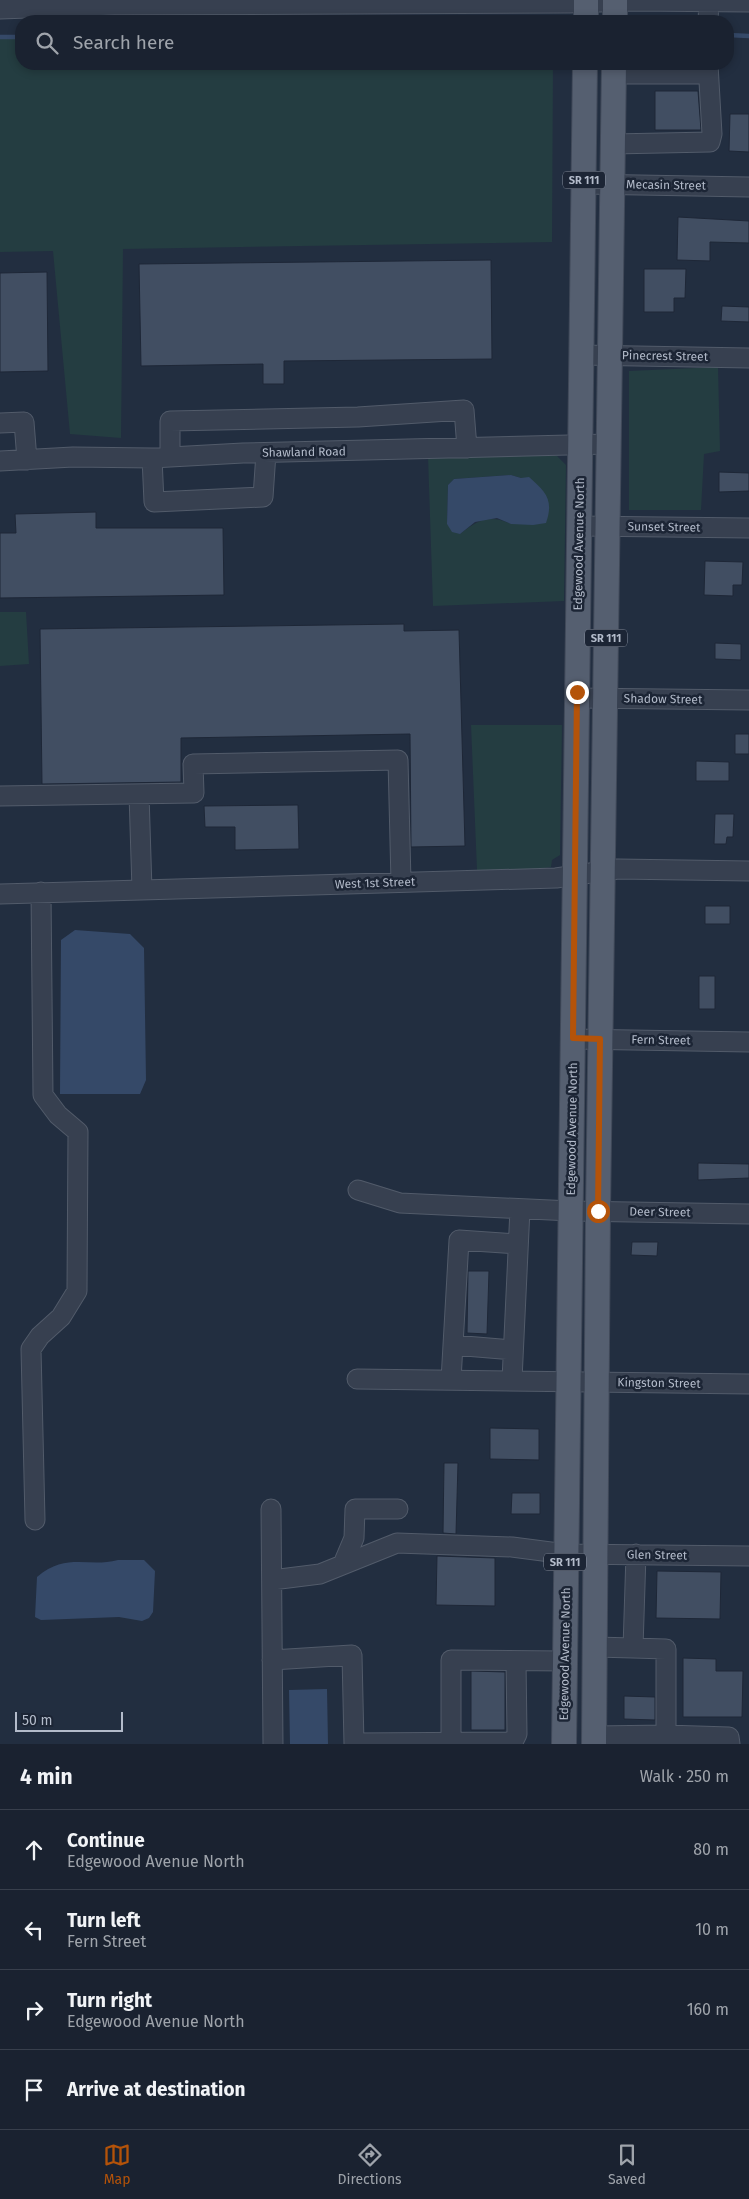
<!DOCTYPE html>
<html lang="en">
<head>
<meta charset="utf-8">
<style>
	body { margin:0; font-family:"Fira Sans",sans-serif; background:#272f3c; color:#f1f3f6 }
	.scale { position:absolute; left:15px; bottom:12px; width:108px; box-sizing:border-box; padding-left:5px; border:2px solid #b3bbca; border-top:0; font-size:14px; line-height:18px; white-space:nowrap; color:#b3bbca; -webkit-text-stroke:4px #1c2535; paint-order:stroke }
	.stop { position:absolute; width:15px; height:15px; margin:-11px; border:4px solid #b45309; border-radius:50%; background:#fff }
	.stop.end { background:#b45309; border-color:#fff; box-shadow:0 1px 5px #0008 }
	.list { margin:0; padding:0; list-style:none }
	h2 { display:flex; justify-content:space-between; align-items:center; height:65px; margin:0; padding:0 20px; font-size:21px }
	h2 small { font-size:16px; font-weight:400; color:#9fa4ab }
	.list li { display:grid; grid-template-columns:32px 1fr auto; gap:15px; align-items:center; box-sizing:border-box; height:80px; padding:0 20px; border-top:1px solid #383f4c }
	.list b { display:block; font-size:19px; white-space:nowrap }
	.list p { margin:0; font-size:16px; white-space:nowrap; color:#9fa4ab }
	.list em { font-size:16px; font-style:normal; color:#9fa4ab }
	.icon { flex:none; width:28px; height:28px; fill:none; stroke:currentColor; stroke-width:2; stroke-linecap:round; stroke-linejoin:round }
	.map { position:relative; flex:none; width:749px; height:1744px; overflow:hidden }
	.search { position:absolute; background:#1a2230; box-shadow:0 2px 8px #0003; left:15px; right:15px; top:15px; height:55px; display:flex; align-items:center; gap:12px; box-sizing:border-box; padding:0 18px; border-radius:20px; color:#9fa4ab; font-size:19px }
	.sheet { height:385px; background:#1a2230 }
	nav { display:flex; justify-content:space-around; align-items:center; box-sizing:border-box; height:70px; border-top:1px solid #383f4c; background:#1a2230; font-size:14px; color:#9fa4ab }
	nav a { display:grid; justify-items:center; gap:2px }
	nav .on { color:#b45309 }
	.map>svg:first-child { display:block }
	.green { fill:#243d41; fill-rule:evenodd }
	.water { fill:#354968 }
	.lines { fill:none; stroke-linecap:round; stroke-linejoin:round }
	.stream { stroke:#354968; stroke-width:4.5 }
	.building { fill:#414e62; stroke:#1e2737 }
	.minor-casing { stroke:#525b6a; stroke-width:21 }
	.major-casing { stroke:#404959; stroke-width:26 }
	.minor { stroke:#374050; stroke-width:19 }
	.major { stroke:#555f70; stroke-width:24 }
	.route { stroke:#b45309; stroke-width:6 }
	.labels { text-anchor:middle; stroke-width:5; stroke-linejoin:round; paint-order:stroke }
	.shield { fill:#1c2535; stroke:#868e9d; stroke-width:1 }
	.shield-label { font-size:11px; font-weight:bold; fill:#b3bbca }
	.street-label { font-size:12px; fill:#b3bbca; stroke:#1c2535 }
</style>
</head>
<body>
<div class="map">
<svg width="749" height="1744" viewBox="0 0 749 1744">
	<rect width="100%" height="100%" fill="#222e40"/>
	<path class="green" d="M 21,38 L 21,64 L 553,64 L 552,242 L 123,249 L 121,438 L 70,434 L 53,251 L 0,252 L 0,39 Z
		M 718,367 L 720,451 L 704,454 L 701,510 L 629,510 L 629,371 Z
		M 513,453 L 557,456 L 566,465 L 564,601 L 433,606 L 428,456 ZM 511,475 L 521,478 L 511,524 C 489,514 478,520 460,534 L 447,524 L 448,485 L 454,479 Z
		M 0,612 L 26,612 L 29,664 L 0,666 Z
		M 471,725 L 562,725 L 560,855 L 552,860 L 551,867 L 527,871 L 477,870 Z"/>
	<path class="water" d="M 511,475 L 521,478 L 529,477 C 546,492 554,500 546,523 L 533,525 L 511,524 L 497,518 L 475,522 L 460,534 L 452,532 L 447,524 L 448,485 L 454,479 Z
		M 75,930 L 130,934 L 144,948 L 146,1080 L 140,1094 L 60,1094 L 61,940 Z
		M 118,1560 L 144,1560 L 155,1571 L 153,1612 L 149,1618 L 142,1621 L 119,1617 L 41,1620 L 35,1617 L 37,1577 C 67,1552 88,1568 118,1560 Z
		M 327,1689 L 328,1744 L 290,1744 L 289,1690 Z"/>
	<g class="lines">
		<path class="stream" d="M 728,35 L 749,36
			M 0,37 L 21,37"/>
	</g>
	<path class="building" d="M 655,91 L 698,91 L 701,130 L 655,130 Z
		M 730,114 L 749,114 L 749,152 L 729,151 Z
		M 678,217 L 749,221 L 749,243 L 710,242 L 710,261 L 677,260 Z
		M 491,260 L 492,359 L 284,361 L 284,384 L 263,384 L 263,364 L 141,366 L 139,264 Z
		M 644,269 L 686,269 L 685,298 L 674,298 L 674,312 L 644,312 Z
		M 47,272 L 48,371 L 0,372 L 0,273 Z
		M 722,306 L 749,307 L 749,322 L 721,321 Z
		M 719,472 L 749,473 L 749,491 L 719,492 Z
		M 96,512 L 96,528 L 223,528 L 224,595 L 0,598 L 0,533 L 16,533 L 15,514 Z
		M 705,561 L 743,562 L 742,585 L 733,585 L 733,596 L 704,595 Z
		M 404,624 L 404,631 L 459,630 L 465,846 L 411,847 L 410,734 L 181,738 L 181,782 L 42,784 L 40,629 Z
		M 715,643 L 741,644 L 741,660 L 715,659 Z
		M 735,734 L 749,734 L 749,754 L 735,754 Z
		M 696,761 L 729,762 L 729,781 L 696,781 Z
		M 298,805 L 299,849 L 235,850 L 235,827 L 205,827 L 204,806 Z
		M 715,814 L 734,814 L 733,837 L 727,837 L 726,844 L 714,844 Z
		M 705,906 L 730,906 L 730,924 L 705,924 Z
		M 699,976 L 715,976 L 715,1009 L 699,1009 Z
		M 698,1163 L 749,1164 L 749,1178 L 698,1180 Z
		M 632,1242 L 658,1242 L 657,1256 L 631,1255 Z
		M 468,1271 L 489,1271 L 487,1334 L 467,1333 Z
		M 490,1428 L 539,1429 L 539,1460 L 490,1459 Z
		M 444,1463 L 458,1463 L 456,1534 L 443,1533 Z
		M 512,1493 L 540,1493 L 540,1514 L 511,1514 Z
		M 437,1556 L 495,1558 L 495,1606 L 436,1605 Z
		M 657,1571 L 721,1572 L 720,1619 L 656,1618 Z
		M 683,1658 L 716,1659 L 716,1671 L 743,1671 L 742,1717 L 683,1717 Z
		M 471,1671 L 505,1672 L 505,1730 L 471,1730 Z
		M 624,1696 L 655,1697 L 655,1720 L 624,1719 Z"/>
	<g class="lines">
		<g class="minor-casing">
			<path id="minor" d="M 0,9 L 114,5 L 569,3 L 631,1 L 749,2
				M 708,21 L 709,1
				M 614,74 L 708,74
				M 613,144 L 710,142 L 712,134 L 708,64
				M 584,184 L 749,187
				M 581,355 L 749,358
				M 0,423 L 24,422 L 27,460
				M 170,457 L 170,421 L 358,417 L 464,410 L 467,448
				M 152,458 L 154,502 L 263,497 L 266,453
				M 0,461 L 73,457 L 152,458 L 243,453 L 609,444
				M 579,526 L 749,528
				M 577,698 L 749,700
				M 139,794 L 142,890
				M 0,796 L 194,793 L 193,764 L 398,760 L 401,882
				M 0,894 L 556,878 L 618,869 L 749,871
				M 573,1039 L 749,1042
				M 358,1190 L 400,1203 L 571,1211 L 749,1214
				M 453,1345 L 513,1350
				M 357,1379 L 749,1384
				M 451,1380 L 459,1240 L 518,1244
				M 512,1380 L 520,1209
				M 271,1509 L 273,1744
				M 35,1520 L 31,1349 L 40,1336 L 61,1317 L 77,1291 L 78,1132 L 58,1115 L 43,1095 L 41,892
				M 343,1564 L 354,1538 L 355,1509 L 398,1509
				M 272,1580 L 320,1574 L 397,1543 L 512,1547 L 566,1554 L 749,1556
				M 595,1647 L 633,1648 L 636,1554
				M 633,1648 L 666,1649 L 666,1735 L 729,1737 L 730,1744
				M 272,1660 L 352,1655 L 354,1744
				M 594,1736 L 666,1735
				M 354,1743 L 508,1742 L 514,1740 L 517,1734 L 516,1661
				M 451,1743 L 451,1660 L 565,1661"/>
		</g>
		<g class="major-casing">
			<path id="major" d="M 586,21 L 586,0
				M 615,21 L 615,0
				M 564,1744 L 585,64
				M 594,1744 L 598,1211 L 614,64"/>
		</g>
		<use href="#minor" class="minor"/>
		<use href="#major" class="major"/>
	</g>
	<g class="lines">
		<path class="route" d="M 577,692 L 573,1038 L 600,1039 L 598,1211"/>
	</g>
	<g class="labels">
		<g class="shield">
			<rect x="563" y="171.5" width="42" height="17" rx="4"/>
			<rect x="585" y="629.5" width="42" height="17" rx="4"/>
			<rect x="544" y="1553.5" width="42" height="17" rx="4"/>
		</g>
		<g class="shield-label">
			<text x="584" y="184">SR 111</text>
			<text x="606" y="642">SR 111</text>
			<text x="565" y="1566">SR 111</text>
		</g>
		<g class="street-label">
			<text transform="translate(666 185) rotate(1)" y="4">Mecasin Street</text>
			<text transform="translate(665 356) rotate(1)" y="4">Pinecrest Street</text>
			<text transform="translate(304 452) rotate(-1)" y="4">Shawland Road</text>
			<text transform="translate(664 527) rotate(1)" y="4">Sunset Street</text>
			<text transform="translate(579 544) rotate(-89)" y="4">Edgewood Avenue North</text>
			<text transform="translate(663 699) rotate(1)" y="4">Shadow Street</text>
			<text transform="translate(375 883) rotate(-2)" y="4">West 1st Street</text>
			<text transform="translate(661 1040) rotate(1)" y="4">Fern Street</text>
			<text transform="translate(572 1129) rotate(-89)" y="4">Edgewood Avenue North</text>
			<text transform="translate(660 1212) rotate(1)" y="4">Deer Street</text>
			<text transform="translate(659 1383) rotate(1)" y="4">Kingston Street</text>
			<text transform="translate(657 1555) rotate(1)" y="4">Glen Street</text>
			<text transform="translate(565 1654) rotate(-89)" y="4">Edgewood Avenue North</text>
		</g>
	</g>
</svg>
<div class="scale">50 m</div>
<div class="stop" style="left:598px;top:1211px"></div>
<div class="stop end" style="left:577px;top:692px"></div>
<div class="search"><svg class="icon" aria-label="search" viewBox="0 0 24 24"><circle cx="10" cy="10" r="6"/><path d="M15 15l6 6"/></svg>Search here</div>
</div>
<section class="sheet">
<h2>4 min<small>Walk · 250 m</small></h2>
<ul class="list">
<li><svg class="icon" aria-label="ahead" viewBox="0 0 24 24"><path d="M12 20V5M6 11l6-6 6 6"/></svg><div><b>Continue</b><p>Edgewood Avenue North</p></div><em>80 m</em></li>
<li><svg class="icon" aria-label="left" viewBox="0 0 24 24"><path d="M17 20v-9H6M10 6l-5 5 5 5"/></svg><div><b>Turn left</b><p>Fern Street</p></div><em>10 m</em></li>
<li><svg class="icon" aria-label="right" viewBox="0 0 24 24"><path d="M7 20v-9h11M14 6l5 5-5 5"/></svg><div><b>Turn right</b><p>Edgewood Avenue North</p></div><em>160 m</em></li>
<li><svg class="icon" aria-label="arrive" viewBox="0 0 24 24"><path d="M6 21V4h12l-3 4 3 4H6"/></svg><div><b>Arrive at destination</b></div></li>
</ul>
</section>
<nav>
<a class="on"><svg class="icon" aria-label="map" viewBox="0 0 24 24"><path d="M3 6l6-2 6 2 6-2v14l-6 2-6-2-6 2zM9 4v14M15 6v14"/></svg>Map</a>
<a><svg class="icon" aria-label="directions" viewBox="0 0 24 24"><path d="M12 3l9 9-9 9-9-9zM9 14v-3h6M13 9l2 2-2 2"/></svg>Directions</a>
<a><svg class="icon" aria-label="saved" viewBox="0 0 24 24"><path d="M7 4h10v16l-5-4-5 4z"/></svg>Saved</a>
</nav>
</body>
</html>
